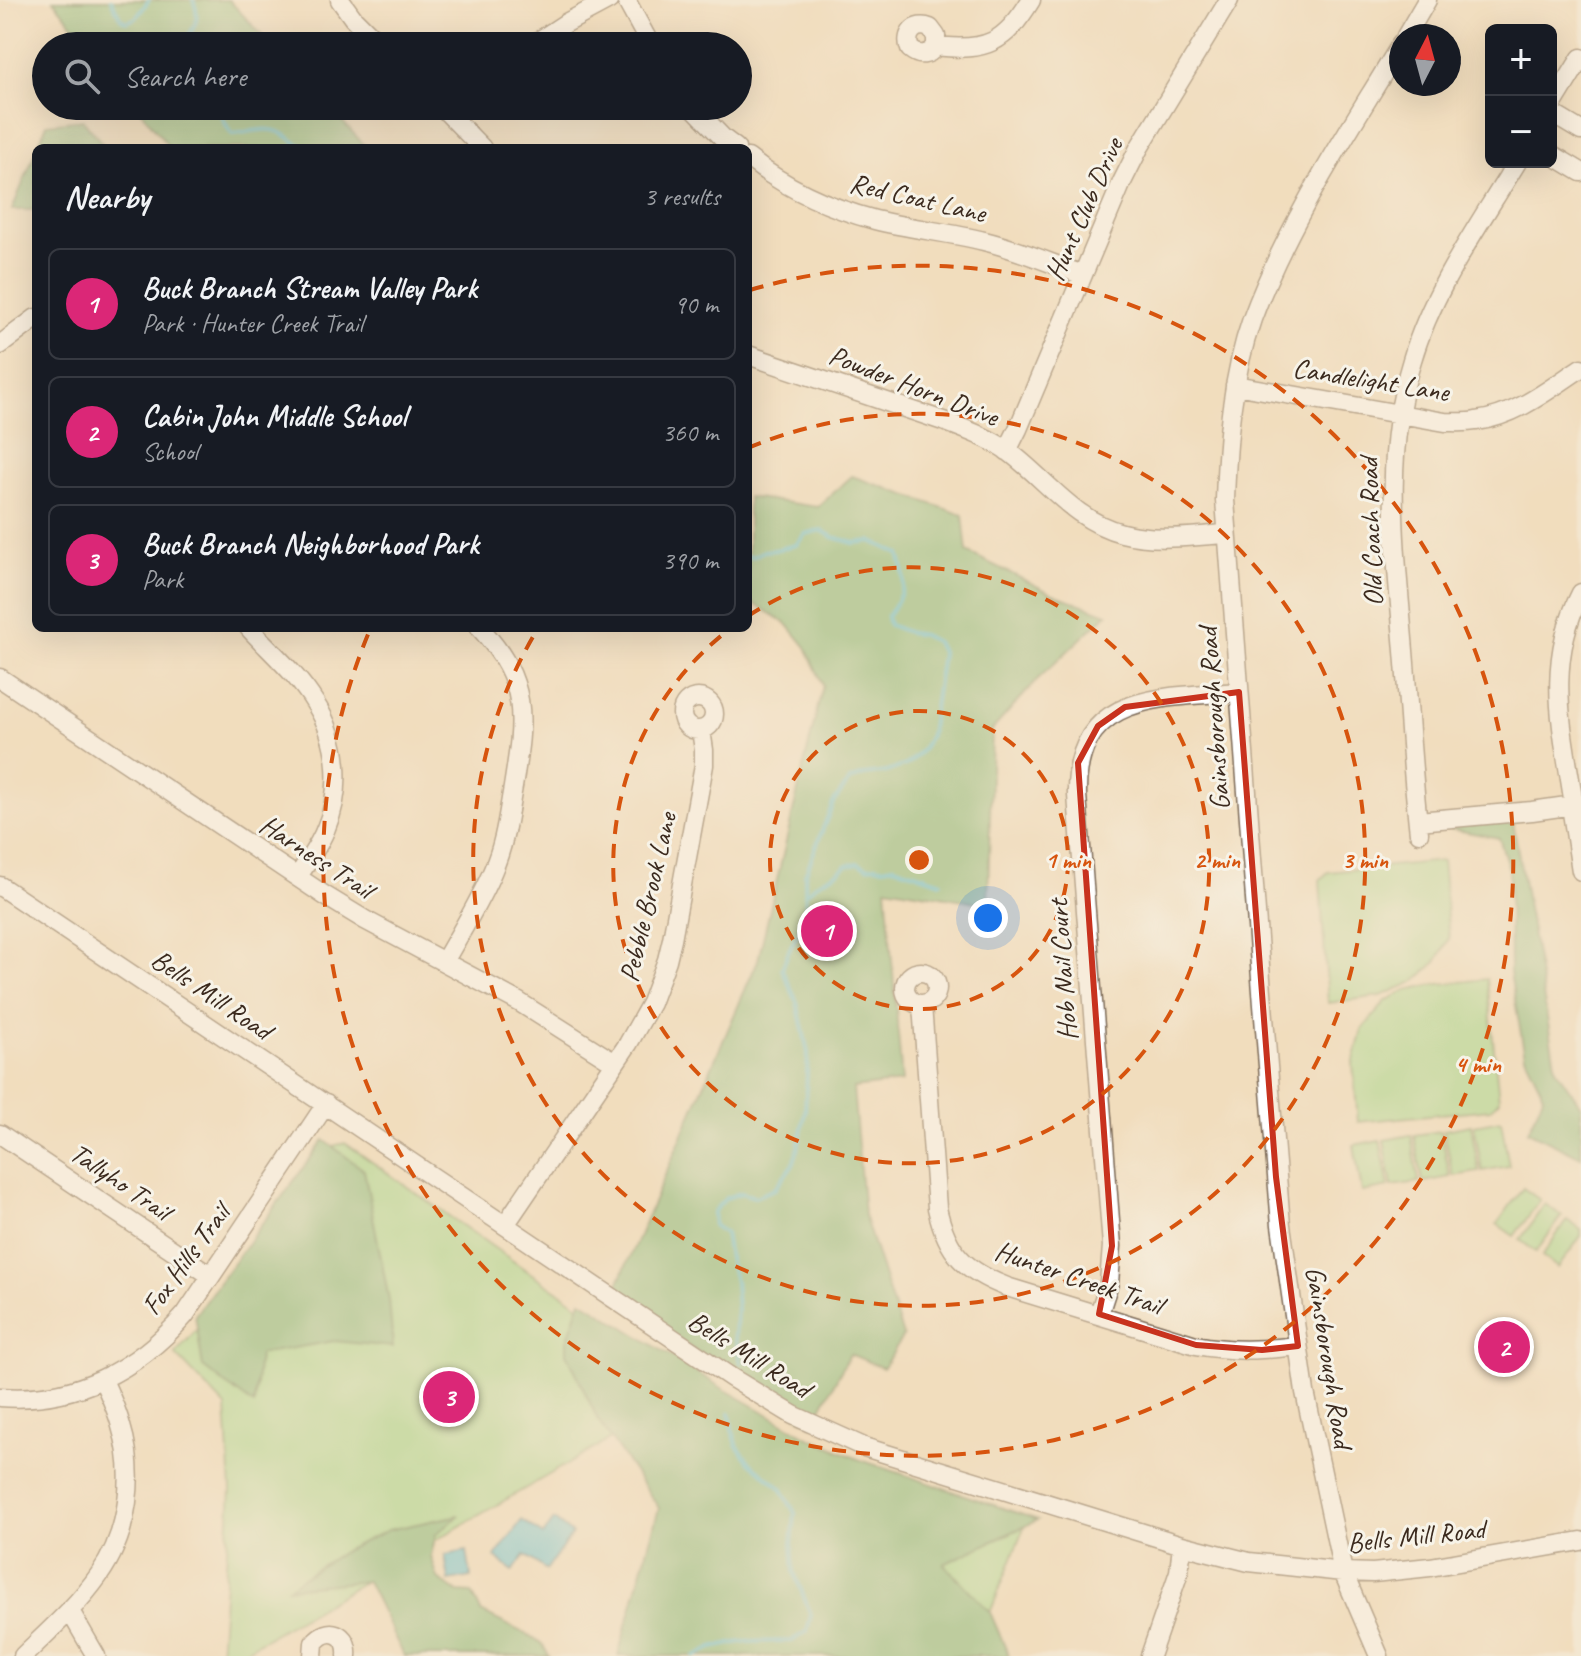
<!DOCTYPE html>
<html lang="en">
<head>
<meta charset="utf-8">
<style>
	body { margin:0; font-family:Caveat,sans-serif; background:#242831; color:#f1f3f6 }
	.controls { position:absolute; right:24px; top:24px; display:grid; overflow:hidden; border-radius:12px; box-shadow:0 8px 32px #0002 }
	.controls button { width:72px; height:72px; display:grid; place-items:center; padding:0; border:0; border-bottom:2px solid #363941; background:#171b24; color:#f1f3f6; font:40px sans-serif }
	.compass { position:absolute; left:1389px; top:24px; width:72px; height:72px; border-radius:50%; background:#171b24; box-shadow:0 8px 32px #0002; rotate:6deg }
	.you { position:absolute; left:988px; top:918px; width:28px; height:28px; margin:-20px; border:6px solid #fff; border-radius:50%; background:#1a73e8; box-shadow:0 0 0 12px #1a73e833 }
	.badge { display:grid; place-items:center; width:52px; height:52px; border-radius:50%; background:#db2777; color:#fff; font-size:26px; font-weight:700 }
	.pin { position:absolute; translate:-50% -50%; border:4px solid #fff; box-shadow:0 2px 8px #0006 }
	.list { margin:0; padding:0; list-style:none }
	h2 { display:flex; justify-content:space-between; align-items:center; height:104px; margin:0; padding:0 32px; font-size:34px }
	h2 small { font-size:26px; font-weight:400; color:#9ea1a6 }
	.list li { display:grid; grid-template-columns:52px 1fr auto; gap:24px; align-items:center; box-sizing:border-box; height:112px; margin:0 16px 16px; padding:0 16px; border:2px solid #363941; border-radius:12px }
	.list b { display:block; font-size:30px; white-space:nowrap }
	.list p { margin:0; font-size:26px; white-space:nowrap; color:#9ea1a6 }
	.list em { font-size:26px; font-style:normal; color:#9ea1a6 }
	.icon { flex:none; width:44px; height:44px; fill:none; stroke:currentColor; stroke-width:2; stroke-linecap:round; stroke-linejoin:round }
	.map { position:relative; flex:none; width:1581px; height:1656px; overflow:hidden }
	.search { position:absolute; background:#171b24; box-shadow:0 8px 32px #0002; left:32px; top:32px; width:720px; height:88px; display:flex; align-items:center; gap:20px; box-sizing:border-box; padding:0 28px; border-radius:44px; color:#9ea1a6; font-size:30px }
	.panel { position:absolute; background:#171b24; box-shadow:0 8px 32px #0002; left:32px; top:144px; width:720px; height:488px; border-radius:12px }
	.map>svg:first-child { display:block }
	.green { fill:#a0d98c; stroke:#6e8255; stroke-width:2 }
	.forest { fill:#80b978; stroke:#5e724b; stroke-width:2 }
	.water { fill:#58c0d5; stroke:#4a757a; stroke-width:2 }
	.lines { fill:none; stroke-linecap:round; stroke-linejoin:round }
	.stream { stroke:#58c0d5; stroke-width:4 }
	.minor-casing { stroke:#7b6956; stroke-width:21 }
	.minor { stroke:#fff; stroke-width:18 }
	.marked { fill:none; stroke:#c8321e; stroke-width:6; stroke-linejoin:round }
	.ring { fill:none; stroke:#d7540e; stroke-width:4; stroke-dasharray:14 10 }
	.labels { text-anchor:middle; stroke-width:6; stroke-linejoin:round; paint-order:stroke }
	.street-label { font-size:28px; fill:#3b2a1e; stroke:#f7f3e8 }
	.centre { fill:#d7540e; stroke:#f7f3e8; stroke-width:4 }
	.ring-label { font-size:24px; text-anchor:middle; font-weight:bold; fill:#d7540e; stroke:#f7f3e8; stroke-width:6; stroke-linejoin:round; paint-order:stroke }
</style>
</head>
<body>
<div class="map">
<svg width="1581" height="1656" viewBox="0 0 1581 1656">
	<rect width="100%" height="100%" fill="#f7f3e8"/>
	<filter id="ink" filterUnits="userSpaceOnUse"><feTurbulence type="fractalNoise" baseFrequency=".0125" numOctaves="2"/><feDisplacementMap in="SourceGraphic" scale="16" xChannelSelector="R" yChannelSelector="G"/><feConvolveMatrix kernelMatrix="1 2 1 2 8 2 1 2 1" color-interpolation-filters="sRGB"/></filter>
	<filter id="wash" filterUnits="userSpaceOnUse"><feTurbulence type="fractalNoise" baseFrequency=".006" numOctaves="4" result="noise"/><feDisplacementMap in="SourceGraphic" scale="32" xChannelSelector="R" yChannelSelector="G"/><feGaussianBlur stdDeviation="1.8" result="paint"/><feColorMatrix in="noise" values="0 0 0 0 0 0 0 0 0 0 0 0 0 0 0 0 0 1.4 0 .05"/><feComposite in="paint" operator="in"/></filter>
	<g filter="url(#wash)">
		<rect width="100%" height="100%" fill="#f1ddbd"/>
		<path class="green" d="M 1442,861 L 1449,939 L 1436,962 L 1414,982 L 1381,996 L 1328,1003 L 1320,880 L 1328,872 Z
			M 1487,979 L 1499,1100 L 1491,1109 L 1358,1122 L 1353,1064 L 1362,1030 L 1386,1001 L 1407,990 L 1430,985 Z
			M 1501,1120 L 1509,1166 L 1482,1171 L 1474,1125 Z
			M 1471,1125 L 1479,1172 L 1453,1176 L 1444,1130 Z
			M 1441,1131 L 1450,1177 L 1423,1182 L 1414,1135 Z
			M 1411,1135 L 1419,1182 L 1392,1186 L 1384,1140 Z
			M 1380,1140 L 1389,1187 L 1362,1192 L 1354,1145 Z
			M 345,1143 L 523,1268 L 701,1386 L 800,1442 L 1027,1520 L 976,1648 L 704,1571 L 623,1432 L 235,1656 L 220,1656 L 231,1490 L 226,1407 L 175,1354 L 206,1319 L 319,1149 Z
			M 1523,1188 L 1540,1200 L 1514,1236 L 1497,1224 Z
			M 1545,1204 L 1562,1216 L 1536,1252 L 1520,1240 Z
			M 1567,1220 L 1581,1230 L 1581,1236 L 1558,1268 L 1542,1256 Z"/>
		<path class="forest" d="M 53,0 L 229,0 L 272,46 L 90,46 Z
			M 137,106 L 328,106 L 367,148 L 170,148 Z
			M 83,120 L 106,148 L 37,148 L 47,124 Z
			M 36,151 L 36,210 L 12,210 Z
			M 852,476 L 963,515 L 967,552 L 1051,593 L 1107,614 L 1038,679 L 992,730 L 988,904 L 886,887 L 902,1082 L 853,1088 L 864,1215 L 903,1336 L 883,1368 L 850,1354 L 812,1425 L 612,1298 L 758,960 L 823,685 L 806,647 L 787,624 L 748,600 L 748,497 L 818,507 Z
			M 1513,822 L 1556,1069 L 1581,1106 L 1581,1157 L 1528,1131 L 1544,1095 L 1525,1056 L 1510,973 L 1509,869 L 1499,838 L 1450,829 L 1459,825 Z
			M 324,1140 L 364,1170 L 389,1300 L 393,1347 L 334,1341 L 259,1354 L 254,1405 L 203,1367 L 195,1315 Z
			M 581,1300 L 722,1388 L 809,1437 L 858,1459 L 1038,1520 L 944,1564 L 990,1612 L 1009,1656 L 618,1656 L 659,1508 L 598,1420 L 567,1353 L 567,1341 Z
			M 459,1515 L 436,1534 L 431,1556 L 438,1579 L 458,1592 L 472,1593 L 481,1612 L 534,1638 L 542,1644 L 549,1656 L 404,1656 L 367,1581 L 286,1588 L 346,1550 L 388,1530 Z"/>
		<path class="water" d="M 522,1520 L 543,1535 L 554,1520 L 572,1534 L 546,1570 L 525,1555 L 513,1571 L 495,1557 Z
			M 467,1551 L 471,1577 L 449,1581 L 445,1555 Z"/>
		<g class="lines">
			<path class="stream" d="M 111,0 L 121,19 L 127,22 L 136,18 L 149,0
				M 188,46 L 188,36 C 198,23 199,15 193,0
				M 221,106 C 220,116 226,126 232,134 C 247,133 265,126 279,132 C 290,136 294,144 308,148
				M 805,894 L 818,883 L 838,872 L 847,865 L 858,863 L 867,867 L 876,866 L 883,868 L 894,866 L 941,882
				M 741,1363 L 735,1336 L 737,1310 L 735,1281 L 729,1258 L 725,1233 L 714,1226 L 713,1212 L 726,1198 L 741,1193 L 755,1197 L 775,1189 L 793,1164 L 798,1149 L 805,1112 L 808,1053 L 797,1002 L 782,969 L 789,950 L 806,918 L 805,875 L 833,803 L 850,780 L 864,775 L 887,772 L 908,764 L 923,749 L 930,735 L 942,654 L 936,642 L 923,635 L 910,633 L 889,625 L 887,617 C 904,593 908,582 899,554 L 871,541 L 854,543 L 833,537 L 821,530 L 805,534 L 796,545 L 775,550 L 764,551 L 752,557 L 748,556
				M 695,1656 L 712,1648 L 741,1642 L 792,1641 L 807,1631 L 811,1615 L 794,1572 L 792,1544 L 795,1513 L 781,1488 L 750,1463 L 738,1447 L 732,1429 L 730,1413"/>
		</g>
	</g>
	<g filter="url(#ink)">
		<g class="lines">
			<g class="minor-casing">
				<path id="minor" d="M 340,0 L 353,18 L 381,46
					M 626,0 L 651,46
					M 1406,36 L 1427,0
					M 531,46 L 566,23 L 609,0
					M 936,46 L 936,36 L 930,28 C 915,22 904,34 910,49 C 919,57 929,56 936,46 C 986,52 1005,43 1031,0
					M 441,106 L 482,148
					M 692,106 L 724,139 L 736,148
					M 1551,107 L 1581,58
					M 1551,113 L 1581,131
					M 1551,154 L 1581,172
					M 748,158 C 784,187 830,208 875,220 C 911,229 948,232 984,241 C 1018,249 1050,263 1083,275
					M 0,345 L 36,318
					M 748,355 L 946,422 C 967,430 989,438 1008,451 C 1046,479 1074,521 1122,533 C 1157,542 1192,536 1227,534
					M 1235,385 L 1445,422 C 1455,422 1466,423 1476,421 C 1516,416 1548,390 1581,368
					M 1007,451 L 1018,429 L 1122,182 L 1139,148 L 1229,0
					M 249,628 C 271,652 298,675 315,703 C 339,740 343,788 326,828 C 320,845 307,861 298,877
					M 0,678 L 324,895 L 365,920 L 519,1002 L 615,1063
					M682 714a16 16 0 1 1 32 0a16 16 0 1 1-32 0Z
					M 1574,805 C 1563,730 1544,665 1581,593
					M 1571,806 L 1581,871
					M 1418,821 L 1532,811 L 1581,804
					M 1419,833 C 1412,772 1409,711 1404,651 C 1396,552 1382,457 1412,360 C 1433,289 1479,225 1517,162
					M 0,886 L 732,1378 L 793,1415 L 864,1447 L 1182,1545 L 1249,1562 L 1343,1572 L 1373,1573 L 1430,1567 L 1581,1541
					M 444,962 C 461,931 480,902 493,870 C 505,843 508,815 513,787 C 524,718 530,683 480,628
					M905 988a16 16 0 1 1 32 0a16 16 0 1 1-32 0Z
					M 922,1005 L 937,1208 C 947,1253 965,1271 1007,1287 L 1196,1345 C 1232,1352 1262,1350 1298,1346
					M 0,1134 L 210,1275
					M 505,1225 L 628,1044 L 651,1003 L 667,960 L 672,939 L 704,765 L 704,750 L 701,730
					M 1099,1314 L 1109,1283 L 1112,1246 L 1077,795 C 1075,691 1162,698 1239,692
					M 0,1397 C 74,1403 137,1370 185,1315 L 326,1104
					M 70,1611 L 96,1656
					M 23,1656 C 50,1630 78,1605 99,1575 C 129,1533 136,1474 121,1426 C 117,1410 110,1395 103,1380
					M 313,1656 L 314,1643 C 328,1625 349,1633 347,1656
					M 1150,1656 L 1179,1572 L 1182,1545
					M 1379,1656 L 1343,1572 L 1305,1392 L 1281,1225 L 1263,1005 L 1225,500 C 1227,439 1232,376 1252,319 C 1288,221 1348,133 1401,44"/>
			</g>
			<use href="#minor" class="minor"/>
		</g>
	</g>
	<path d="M0 0H1581V1656H0ZM 1239,692 L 1276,1177 L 1298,1346 L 1262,1350 L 1196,1345 L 1099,1314 L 1112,1246 L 1078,763 L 1098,726 L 1125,707 Z" fill="#f1ddbd" fill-opacity=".55" fill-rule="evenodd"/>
	<path class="marked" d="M 1239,692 L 1276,1177 L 1298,1346 L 1262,1350 L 1196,1345 L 1099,1314 L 1112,1246 L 1078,763 L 1098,726 L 1125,707 Z"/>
	<g class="ring">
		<circle cx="919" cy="860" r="149"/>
		<path d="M748 616A298 298 0 1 1 731 628"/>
		<path d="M748 448A446 446 0 1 1 537 630"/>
		<path d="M750 290A595 595 0 1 1 369 632"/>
	</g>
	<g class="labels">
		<g class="street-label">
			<text transform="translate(918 197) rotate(13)" y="10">Red Coat Lane</text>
			<text transform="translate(1083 209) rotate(-66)" y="10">Hunt Club Drive</text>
			<text transform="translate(1371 379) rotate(9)" y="10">Candlelight Lane</text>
			<text transform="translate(914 385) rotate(21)" y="10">Powder Horn Drive</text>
			<text transform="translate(1370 532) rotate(-92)" y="10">Old Coach Road</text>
			<text transform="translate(1213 719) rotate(-94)" y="10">Gainsborough Road</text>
			<text transform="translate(317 856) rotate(33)" y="10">Harness Trail</text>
			<text transform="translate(647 897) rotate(-77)" y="10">Pebble Brook Lane</text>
			<text transform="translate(1062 970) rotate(-94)" y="10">Hob Nail Court</text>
			<text transform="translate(212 994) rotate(34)" y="10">Bells Mill Road</text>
			<text transform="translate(121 1181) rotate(34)" y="10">Tallyho Trail</text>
			<text transform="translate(185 1259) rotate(-54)" y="10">Fox Hills Trail</text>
			<text transform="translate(1079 1277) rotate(19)" y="10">Hunter Creek Trail</text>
			<text transform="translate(750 1354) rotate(32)" y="10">Bells Mill Road</text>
			<text transform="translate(1330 1357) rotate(81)" y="10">Gainsborough Road</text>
			<text transform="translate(1416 1535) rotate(-6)" y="10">Bells Mill Road</text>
		</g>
	</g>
	<circle cx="919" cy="860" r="12" class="centre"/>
	<g class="ring-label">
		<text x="1068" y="868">1 min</text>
		<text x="1217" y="868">2 min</text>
		<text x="1365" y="868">3 min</text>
		<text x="1478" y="1072">4 min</text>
	</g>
</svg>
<div class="controls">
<button>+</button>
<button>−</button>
</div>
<svg class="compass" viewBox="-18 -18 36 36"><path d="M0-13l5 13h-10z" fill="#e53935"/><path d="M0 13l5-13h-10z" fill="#9ea1a6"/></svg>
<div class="you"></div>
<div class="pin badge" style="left:827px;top:931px">1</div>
<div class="pin badge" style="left:1504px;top:1347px">2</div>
<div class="pin badge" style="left:449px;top:1397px">3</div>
<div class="search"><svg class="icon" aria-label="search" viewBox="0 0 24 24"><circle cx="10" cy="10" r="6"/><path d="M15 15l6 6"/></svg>Search here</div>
<section class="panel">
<h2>Nearby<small>3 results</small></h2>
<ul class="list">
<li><span class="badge">1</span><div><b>Buck Branch Stream Valley Park</b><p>Park · Hunter Creek Trail</p></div><em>90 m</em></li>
<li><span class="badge">2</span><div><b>Cabin John Middle School</b><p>School</p></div><em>360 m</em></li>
<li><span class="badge">3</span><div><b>Buck Branch Neighborhood Park</b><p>Park</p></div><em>390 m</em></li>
</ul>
</section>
</div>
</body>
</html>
